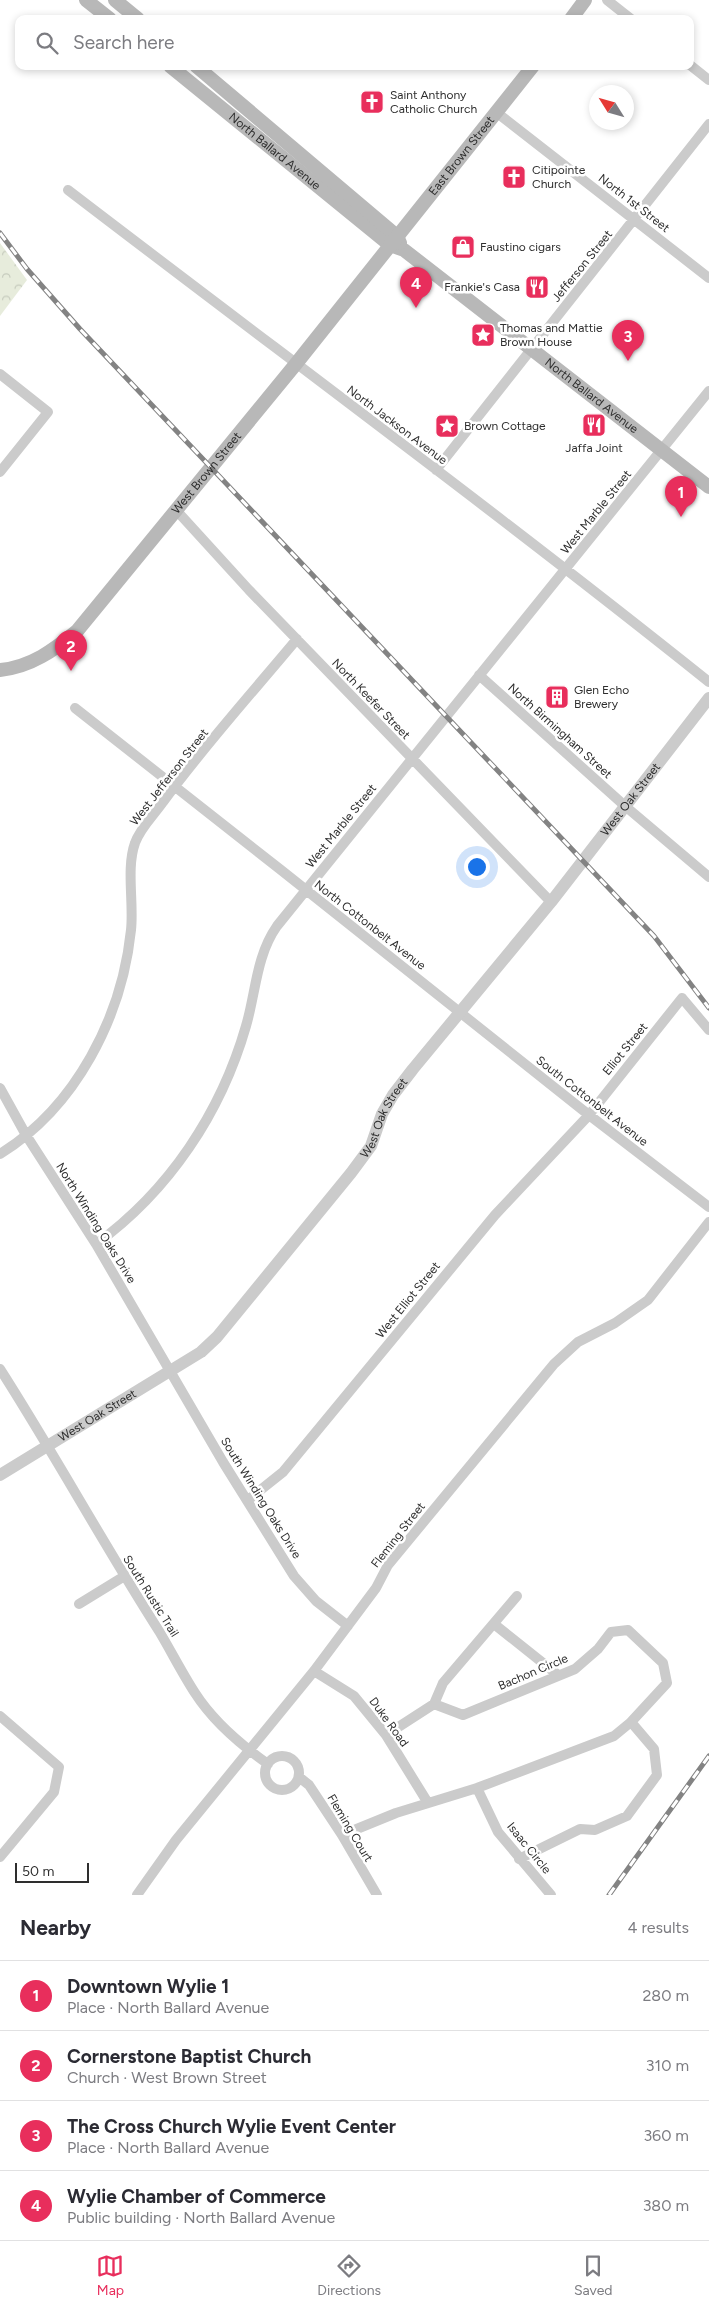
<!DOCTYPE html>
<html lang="en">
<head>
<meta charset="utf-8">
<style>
	body { margin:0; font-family:Figtree,sans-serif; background:#f2f2f3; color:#2b2b33 }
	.compass { position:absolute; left:589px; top:85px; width:45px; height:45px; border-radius:50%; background:#fff; box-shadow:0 2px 8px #0003; rotate:307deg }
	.scale { position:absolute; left:15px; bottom:12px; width:74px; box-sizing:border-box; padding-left:5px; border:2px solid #2e2e2e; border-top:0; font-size:14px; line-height:18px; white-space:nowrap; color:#2e2e2e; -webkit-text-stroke:4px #fff; paint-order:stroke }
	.you { position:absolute; left:476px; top:866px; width:18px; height:18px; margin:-12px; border:4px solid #fff; border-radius:50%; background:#1a73e8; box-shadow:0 0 0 8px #1a73e833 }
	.badge { display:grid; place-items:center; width:32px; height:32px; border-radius:50%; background:#e82e5c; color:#fff; font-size:16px; font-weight:700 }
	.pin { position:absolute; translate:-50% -41px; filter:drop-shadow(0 1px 2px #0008) }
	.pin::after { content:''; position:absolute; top:26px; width:18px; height:15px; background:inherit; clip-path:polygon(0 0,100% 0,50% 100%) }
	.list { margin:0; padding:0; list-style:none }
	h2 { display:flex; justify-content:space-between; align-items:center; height:65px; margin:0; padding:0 20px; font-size:21px }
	h2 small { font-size:16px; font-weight:400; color:#7c7c81 }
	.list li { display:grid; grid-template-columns:32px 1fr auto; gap:15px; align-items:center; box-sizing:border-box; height:70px; padding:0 20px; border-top:1px solid #e1e1e2 }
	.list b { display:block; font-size:19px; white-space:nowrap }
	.list p { margin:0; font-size:16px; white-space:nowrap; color:#7c7c81 }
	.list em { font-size:16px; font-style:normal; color:#7c7c81 }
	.icon { flex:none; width:28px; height:28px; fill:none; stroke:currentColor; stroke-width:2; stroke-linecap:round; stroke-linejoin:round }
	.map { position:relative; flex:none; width:709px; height:1895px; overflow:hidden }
	.search { position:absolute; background:#fff; box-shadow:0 2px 8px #0003; left:15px; right:15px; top:15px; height:55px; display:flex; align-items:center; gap:12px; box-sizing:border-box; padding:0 18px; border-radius:10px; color:#7c7c81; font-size:19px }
	.sheet { height:345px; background:#fff }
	nav { display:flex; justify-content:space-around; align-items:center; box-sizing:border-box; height:70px; border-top:1px solid #e1e1e2; background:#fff; font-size:14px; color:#7c7c81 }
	nav a { display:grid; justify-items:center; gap:2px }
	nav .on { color:#e82e5c }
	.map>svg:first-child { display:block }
	.forest { fill:url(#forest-crowns) }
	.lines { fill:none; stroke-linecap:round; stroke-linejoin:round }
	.minor { stroke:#cbcbcb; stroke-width:10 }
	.tertiary { stroke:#cbcbcb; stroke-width:12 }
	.secondary { stroke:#b8b8b8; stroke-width:14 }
	.rail-casing { stroke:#838383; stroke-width:5 }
	.rail { stroke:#fff; stroke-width:3; stroke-dasharray:9; stroke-linecap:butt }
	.labels { text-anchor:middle; stroke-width:5; stroke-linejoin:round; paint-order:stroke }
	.poi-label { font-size:12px; fill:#2e2e2e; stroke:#fff; text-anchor:start }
	.street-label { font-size:12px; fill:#2e2e2e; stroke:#fff }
</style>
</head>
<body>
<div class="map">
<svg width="709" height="1895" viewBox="0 0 709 1895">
	<defs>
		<pattern id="forest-crowns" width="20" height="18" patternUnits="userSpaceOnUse" patternTransform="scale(1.25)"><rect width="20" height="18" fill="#e7ecdc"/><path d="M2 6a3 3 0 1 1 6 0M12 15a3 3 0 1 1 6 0" fill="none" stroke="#c6cbbd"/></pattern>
	</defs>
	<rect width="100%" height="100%" fill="#fff"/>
	<path class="forest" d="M 0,243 L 27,280 L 0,316 Z"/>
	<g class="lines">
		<path class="minor" d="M 607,0 L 631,19
			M 690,65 L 709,80
			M 496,112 L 709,278
			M 68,190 C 282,354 499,514 709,682
			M 0,374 L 48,412 L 0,472
			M 436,470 L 709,124
			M 176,510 L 249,590 L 551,902
			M 479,675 L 625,806 L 709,877
			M 75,708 L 281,870 L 589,1115 L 709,1207
			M 0,1088 L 26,1135 L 96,1244 L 223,1462 L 294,1576 L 316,1601 L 348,1626
			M 0,1154 C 76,1107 122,1017 131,930 C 134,903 126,868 135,843 C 140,828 154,815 163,802 C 204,746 252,693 297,639
			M 96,1244 C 169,1191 221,1113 246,1026 C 256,992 256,956 277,926 L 709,391
			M 0,1369 C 55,1455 104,1545 159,1631 C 171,1651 182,1673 195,1693 C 213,1721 241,1745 268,1764
			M 248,1500 L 283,1472 L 495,1215 L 589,1115 L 682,998 L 709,1030
			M 79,1604 L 123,1577
			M 494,1624 L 558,1675
			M 314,1671 L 354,1696 L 386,1735 L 428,1803
			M 434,1704 L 463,1715 L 575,1669 L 598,1649 L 611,1632 L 628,1630 L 663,1663 L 667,1683 L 631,1722 L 654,1749 L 657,1775 L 627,1816 L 595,1830 L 580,1829 L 519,1859
			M 434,1704 L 443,1683 L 517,1596
			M 0,1716 L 59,1767 L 54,1792 L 0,1857
			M 386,1735 L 434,1704
			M265 1773a17 17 0 1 1 34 0a17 17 0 1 1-34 0Z
			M 299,1777 L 309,1785 L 342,1835 L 377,1895
			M 477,1788 L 498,1832 L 551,1895
			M 342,1835 L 396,1813 L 477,1788 L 614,1736 L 631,1722
			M 137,1895 L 176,1840 L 314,1671 L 376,1588 L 388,1565 L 554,1364 L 578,1342 L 615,1323 L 648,1300 L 709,1222"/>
		<path class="tertiary" id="s1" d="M 0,1475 L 201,1352 L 217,1337 L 351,1173 L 371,1146 L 382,1114 L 393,1095 L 413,1069 L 551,902 L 709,698"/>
		<g class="secondary">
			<path d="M 86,0 L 110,19"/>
			<path d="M 115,0 L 138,19"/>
			<path d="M 571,19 L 585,0"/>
			<path id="s2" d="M 170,66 L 390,245 L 404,250 L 709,487"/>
			<path d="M 196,66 L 397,236 L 400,243"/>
			<path id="s3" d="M 0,670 C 31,667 54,650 77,631 L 295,365 L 533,66"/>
		</g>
		<g class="rail-casing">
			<path id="rail" d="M 0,233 L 27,269 L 80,329 L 654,936 L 709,1008
				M 609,1895 L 709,1756"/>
		</g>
		<use href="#rail" class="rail"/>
	</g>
	<defs>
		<g id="church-square" transform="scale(1.25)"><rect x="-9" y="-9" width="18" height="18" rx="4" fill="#e82e5c" stroke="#fff"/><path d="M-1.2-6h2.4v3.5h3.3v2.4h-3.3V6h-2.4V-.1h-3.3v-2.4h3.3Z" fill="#fff"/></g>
		<g id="shop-square" transform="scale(1.25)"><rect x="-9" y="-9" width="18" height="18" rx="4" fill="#e82e5c" stroke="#fff"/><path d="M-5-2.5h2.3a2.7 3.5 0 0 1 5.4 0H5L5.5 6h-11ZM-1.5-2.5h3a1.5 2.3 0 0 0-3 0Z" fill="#fff"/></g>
		<g id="restaurant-square" transform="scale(1.25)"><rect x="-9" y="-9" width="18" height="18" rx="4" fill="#e82e5c" stroke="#fff"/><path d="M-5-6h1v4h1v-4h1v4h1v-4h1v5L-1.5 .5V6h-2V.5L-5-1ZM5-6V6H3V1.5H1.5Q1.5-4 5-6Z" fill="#fff"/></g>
		<g id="sight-square" transform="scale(1.25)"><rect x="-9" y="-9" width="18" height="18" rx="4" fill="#e82e5c" stroke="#fff"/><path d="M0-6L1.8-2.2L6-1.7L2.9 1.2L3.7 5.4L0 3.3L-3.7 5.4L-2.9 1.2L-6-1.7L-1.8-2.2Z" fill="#fff"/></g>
		<g id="building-square" transform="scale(1.25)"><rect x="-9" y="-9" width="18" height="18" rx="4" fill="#e82e5c" stroke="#fff"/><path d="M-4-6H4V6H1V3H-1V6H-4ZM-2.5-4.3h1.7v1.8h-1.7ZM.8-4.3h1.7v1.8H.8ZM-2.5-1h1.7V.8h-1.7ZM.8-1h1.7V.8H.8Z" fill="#fff"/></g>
	</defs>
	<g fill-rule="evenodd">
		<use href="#church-square" x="372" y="102"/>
		<use href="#church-square" x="514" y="177"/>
		<use href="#shop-square" x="463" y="247"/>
		<use href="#restaurant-square" x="537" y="287"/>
		<use href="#sight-square" x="483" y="335"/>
		<use href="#restaurant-square" x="594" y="425"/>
		<use href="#sight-square" x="447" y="426"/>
		<use href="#building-square" x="557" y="697"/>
	</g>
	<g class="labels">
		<g class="poi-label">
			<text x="390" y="99">Saint Anthony<tspan x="390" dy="14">Catholic Church</tspan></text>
			<text x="532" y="174">Citipointe<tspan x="532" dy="14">Church</tspan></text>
			<text x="480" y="251">Faustino cigars</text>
			<text x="520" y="291" text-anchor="end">Frankie's Casa</text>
			<text x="500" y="332">Thomas and Mattie<tspan x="500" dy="14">Brown House</tspan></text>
			<text x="464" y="430">Brown Cottage</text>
			<text x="594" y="452" text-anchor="middle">Jaffa Joint</text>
			<text x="574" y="694">Glen Echo<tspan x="574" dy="14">Brewery</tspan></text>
		</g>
		<g class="street-label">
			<text dy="4" stroke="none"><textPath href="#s2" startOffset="135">North Ballard Avenue</textPath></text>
			<text dy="4" stroke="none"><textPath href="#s3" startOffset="699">East Brown Street</textPath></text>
			<text transform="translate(634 203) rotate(38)" y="4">North 1st Street</text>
			<text transform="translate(582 266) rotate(-51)" y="4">Jefferson Street</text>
			<text dy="4" stroke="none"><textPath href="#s2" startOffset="536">North Ballard Avenue</textPath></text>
			<text transform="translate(397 425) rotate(37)" y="4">North Jackson Avenue</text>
			<text dy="4" stroke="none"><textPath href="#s3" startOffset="292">West Brown Street</textPath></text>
			<text transform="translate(596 512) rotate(-51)" y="4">West Marble Street</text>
			<text transform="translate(371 699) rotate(46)" y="4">North Keefer Street</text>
			<text transform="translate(560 731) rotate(42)" y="4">North Birmingham Street</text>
			<text transform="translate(169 777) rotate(-52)" y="4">West Jefferson Street</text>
			<text dy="4" stroke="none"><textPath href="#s1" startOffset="938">West Oak Street</textPath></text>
			<text transform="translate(341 826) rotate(-51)" y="4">West Marble Street</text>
			<text transform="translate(370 925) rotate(38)" y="4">North Cottonbelt Avenue</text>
			<text transform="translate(625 1049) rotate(-51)" y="4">Elliot Street</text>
			<text transform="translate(592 1101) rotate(38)" y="4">South Cottonbelt Avenue</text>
			<text dy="4" stroke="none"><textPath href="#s1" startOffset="534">West Oak Street</textPath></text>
			<text transform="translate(96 1223) rotate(58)" y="4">North Winding Oaks Drive</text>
			<text transform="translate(408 1300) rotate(-51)" y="4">West Elliot Street</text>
			<text dy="4" stroke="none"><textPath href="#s1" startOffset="114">West Oak Street</textPath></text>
			<text transform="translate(261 1498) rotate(58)" y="4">South Winding Oaks Drive</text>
			<text transform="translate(398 1535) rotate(-52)" y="4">Fleming Street</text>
			<text transform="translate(151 1596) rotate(58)" y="4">South Rustic Trail</text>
			<text transform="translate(533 1672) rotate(-23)" y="4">Bachon Circle</text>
			<text transform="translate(389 1722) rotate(54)" y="4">Duke Road</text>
			<text transform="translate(350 1828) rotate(59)" y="4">Fleming Court</text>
			<text transform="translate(529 1848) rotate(51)" y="4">Isaac Circle</text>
		</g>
	</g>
</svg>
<svg class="compass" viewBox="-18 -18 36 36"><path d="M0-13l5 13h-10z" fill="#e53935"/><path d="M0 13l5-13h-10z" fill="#7c7c81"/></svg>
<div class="scale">50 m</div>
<div class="you"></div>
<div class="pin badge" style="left:681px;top:517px">1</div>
<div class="pin badge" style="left:71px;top:671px">2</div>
<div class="pin badge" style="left:628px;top:361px">3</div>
<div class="pin badge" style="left:416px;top:308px">4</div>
<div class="search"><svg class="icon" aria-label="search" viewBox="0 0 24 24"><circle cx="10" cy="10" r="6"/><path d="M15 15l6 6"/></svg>Search here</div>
</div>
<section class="sheet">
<h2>Nearby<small>4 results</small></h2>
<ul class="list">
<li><span class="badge">1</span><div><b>Downtown Wylie 1</b><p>Place · North Ballard Avenue</p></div><em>280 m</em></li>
<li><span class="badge">2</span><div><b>Cornerstone Baptist Church</b><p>Church · West Brown Street</p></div><em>310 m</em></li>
<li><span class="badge">3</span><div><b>The Cross Church Wylie Event Center</b><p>Place · North Ballard Avenue</p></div><em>360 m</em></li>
<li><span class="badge">4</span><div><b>Wylie Chamber of Commerce</b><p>Public building · North Ballard Avenue</p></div><em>380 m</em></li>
</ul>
</section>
<nav>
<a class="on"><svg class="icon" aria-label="map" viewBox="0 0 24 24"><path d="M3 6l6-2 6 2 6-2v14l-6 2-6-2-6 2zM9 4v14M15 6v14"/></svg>Map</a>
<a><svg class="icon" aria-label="directions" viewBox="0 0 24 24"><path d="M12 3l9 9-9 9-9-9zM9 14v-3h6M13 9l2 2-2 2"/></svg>Directions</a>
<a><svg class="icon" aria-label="saved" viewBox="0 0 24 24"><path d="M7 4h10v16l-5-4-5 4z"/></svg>Saved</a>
</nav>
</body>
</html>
